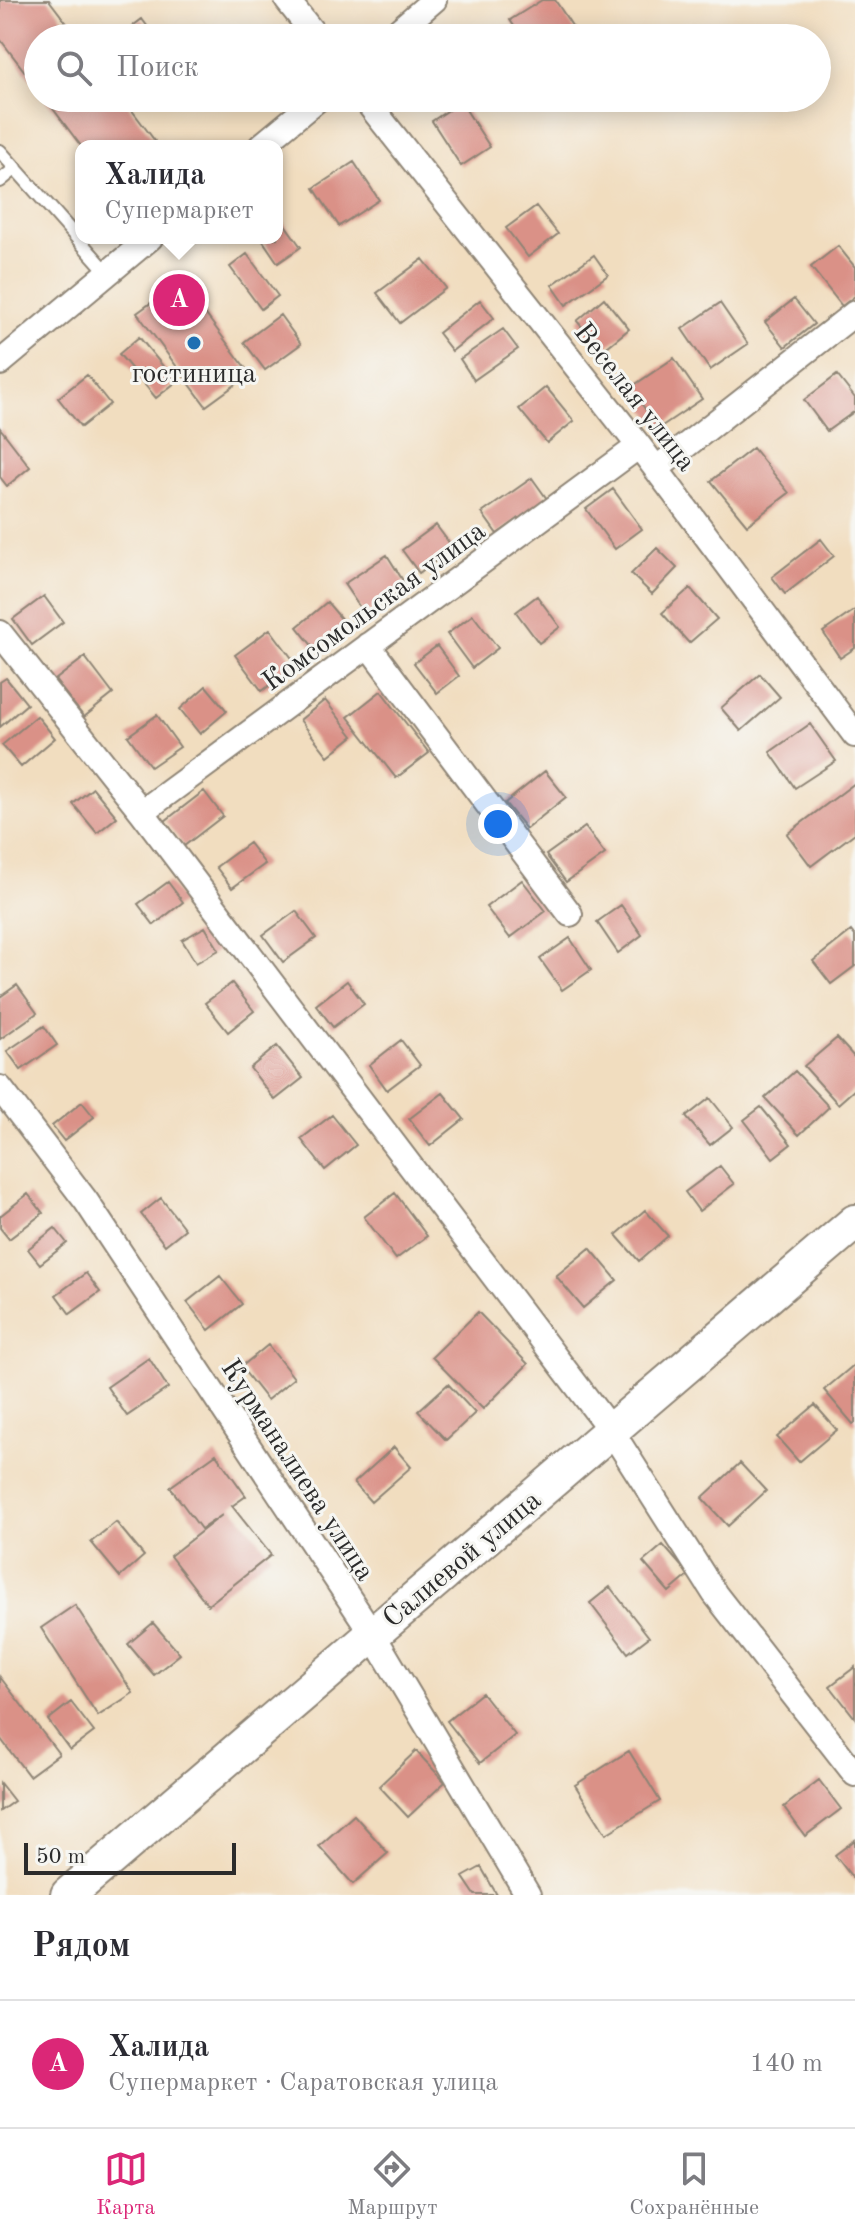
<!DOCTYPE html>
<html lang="ru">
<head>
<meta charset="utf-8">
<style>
	body { margin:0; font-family:"Old Standard TT",serif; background:#f7f7f7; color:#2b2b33 }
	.scale { position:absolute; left:24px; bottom:20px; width:212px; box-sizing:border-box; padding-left:8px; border:4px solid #2b2b2b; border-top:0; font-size:22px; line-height:28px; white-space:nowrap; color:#2b2b2b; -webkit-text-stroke:6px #f6f6f2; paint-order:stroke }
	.you { position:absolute; left:498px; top:824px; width:28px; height:28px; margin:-20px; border:6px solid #fff; border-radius:50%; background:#1a73e8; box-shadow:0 0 0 12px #1a73e833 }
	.badge { display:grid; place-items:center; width:52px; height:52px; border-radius:50%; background:#db2777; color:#fff; font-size:26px; font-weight:700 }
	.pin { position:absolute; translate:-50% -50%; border:4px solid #fff; box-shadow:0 2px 8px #0006 }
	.popup { position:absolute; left:75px; top:140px; width:208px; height:104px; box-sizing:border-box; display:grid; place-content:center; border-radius:16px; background:#fff; filter:drop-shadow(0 2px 6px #0005); font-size:26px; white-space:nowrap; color:#7c7c81 }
	.popup b { font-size:30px; color:#2b2b33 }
	.popup::after { content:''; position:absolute; left:50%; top:100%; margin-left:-16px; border:16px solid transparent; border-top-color:#fff }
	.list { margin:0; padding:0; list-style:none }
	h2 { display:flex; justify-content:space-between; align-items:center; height:104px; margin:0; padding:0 32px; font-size:34px }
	h2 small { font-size:26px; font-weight:400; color:#7c7c81 }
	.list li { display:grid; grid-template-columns:52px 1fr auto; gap:24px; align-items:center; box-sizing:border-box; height:128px; padding:0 32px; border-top:2px solid #e1e1e2 }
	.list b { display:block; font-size:30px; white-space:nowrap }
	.list p { margin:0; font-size:26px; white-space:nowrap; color:#7c7c81 }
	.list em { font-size:26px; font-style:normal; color:#7c7c81 }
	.icon { flex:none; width:44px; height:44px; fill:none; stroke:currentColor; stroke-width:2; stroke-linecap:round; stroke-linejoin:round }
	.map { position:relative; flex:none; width:855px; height:1895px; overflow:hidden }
	.search { position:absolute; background:#fff; box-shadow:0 4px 20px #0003; left:24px; right:24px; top:24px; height:88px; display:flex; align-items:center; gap:20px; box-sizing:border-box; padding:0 28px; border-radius:44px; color:#7c7c81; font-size:30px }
	.sheet { height:232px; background:#fff }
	nav { display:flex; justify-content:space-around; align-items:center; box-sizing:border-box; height:112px; border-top:2px solid #e1e1e2; background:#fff; font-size:22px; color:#7c7c81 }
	nav a { display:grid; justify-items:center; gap:4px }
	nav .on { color:#db2777 }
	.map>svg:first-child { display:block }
	.building { fill:#da9187 }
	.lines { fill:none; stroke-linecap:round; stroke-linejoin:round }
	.lane-casing { stroke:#8e8475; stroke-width:16 }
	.street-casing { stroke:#8e8475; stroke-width:28 }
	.secondary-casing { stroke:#8e8475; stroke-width:38 }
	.lane { stroke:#fff; stroke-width:12 }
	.street { stroke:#fff; stroke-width:24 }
	.secondary { stroke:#fff; stroke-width:34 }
	.poi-dot { fill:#1f6fb2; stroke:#f6f6f2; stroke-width:3 }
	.labels { text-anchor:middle; stroke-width:6; stroke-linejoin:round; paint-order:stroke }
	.poi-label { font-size:28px; fill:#2b2b2b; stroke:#f6f6f2 }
	.street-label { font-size:28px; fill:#2b2b2b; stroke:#f6f6f2 }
</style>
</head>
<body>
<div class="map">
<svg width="855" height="1895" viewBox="0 0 855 1895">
	<rect width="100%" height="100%" fill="#f6f6f2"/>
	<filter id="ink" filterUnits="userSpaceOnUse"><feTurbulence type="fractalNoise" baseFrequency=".0125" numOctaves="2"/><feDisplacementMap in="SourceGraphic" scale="16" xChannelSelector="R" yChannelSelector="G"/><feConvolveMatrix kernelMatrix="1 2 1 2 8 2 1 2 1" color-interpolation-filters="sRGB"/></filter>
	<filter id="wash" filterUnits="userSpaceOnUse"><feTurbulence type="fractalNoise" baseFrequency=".006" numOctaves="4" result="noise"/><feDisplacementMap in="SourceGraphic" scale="32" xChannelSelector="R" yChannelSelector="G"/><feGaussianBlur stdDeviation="1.8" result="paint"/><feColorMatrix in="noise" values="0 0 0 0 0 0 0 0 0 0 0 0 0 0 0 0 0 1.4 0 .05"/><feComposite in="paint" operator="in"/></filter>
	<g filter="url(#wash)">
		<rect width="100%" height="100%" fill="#f1ddbf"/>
		<g id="blocks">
			<path class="building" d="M 0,0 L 49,0 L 78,38 L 38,38 L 38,89 L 0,39 Z
				M 542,0 L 555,0 L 580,38 L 522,38 L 510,20 Z
				M 142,19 L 156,38 L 117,38 Z
				M 45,98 L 130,98 L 125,101 L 155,141 L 148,146 L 81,146 Z
				M 461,102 L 490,147 L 461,166 L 432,121 Z
				M 354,162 L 379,200 L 339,226 L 314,188 Z
				M 536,206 L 558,234 L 528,257 L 506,228 Z
				M 281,219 L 301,247 L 278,263 L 261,238 L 277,238 L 277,222 Z
				M 838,246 L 855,267 L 855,296 L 842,306 L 811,267 Z
				M 247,254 L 278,296 L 261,309 L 230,267 Z
				M 594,255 L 608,275 L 566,305 L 552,285 Z
				M 423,259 L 446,288 L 400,323 L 377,293 Z
				M 181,281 L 250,374 L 206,406 L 137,313 Z
				M 604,298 L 629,329 L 602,351 L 577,321 Z
				M 794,299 L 814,324 L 785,347 L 765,322 Z
				M 480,300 L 494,318 L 452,351 L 438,333 Z
				M 720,303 L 748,344 L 710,370 L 682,329 Z
				M 280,315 L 301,344 L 265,370 L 244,342 Z
				M 503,329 L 518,349 L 474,380 L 460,359 Z
				M 139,337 L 176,382 L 156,398 L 119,354 Z
				M 674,358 L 702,399 L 659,428 L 630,388 Z
				M 87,375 L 110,404 L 81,427 L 58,398 Z
				M 837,375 L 855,398 L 855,411 L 827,431 L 804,400 Z
				M 546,387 L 574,421 L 547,443 L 519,409 Z
				M 0,428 L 30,467 L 7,486 L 0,477 Z
				M 753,448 L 789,493 L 747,525 L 711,481 Z
				M 532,478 L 547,499 L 497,534 L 482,513 Z
				M 613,489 L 642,529 L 615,549 L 586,509 Z
				M 436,525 L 453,548 L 419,573 L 402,550 Z
				M 821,539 L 834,556 L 785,594 L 772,577 Z
				M 657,548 L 677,568 L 652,594 L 631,574 Z
				M 387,555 L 407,587 L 365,615 L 344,584 Z
				M 690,588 L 717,619 L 689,643 L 662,613 Z
				M 44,596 L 63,622 L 32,645 L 13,619 Z
				M 537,596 L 560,627 L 539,643 L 516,612 Z
				M 327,602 L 349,628 L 318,653 L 297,627 Z
				M 855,610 L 855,648 L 840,658 L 823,632 Z
				M 473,615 L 498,648 L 472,668 L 447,634 Z
				M 270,629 L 297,665 L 262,691 L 235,655 Z
				M 437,646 L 459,676 L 437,693 L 414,663 Z
				M 85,657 L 113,694 L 84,717 L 55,680 Z
				M 760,674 L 780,697 L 741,731 L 721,708 Z
				M 6,678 L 27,704 L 0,727 L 0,682 Z
				M 206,686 L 227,711 L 200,734 L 180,709 Z
				M 381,691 L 429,753 L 396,778 L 348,717 Z
				M 325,700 L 353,736 L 328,756 L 300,720 Z
				M 157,715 L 180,747 L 151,767 L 128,736 Z
				M 37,716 L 55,738 L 21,767 L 2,745 Z
				M 810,724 L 836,761 L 795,788 L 770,752 Z
				M 545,771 L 566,797 L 526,829 L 505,803 Z
				M 855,783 L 855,833 L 811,866 L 787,834 Z
				M 93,788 L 117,817 L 97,833 L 73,804 Z
				M 204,791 L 223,816 L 184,846 L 165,821 Z
				M 585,827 L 605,854 L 566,882 L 546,855 Z
				M 249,843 L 265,864 L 232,888 L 216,867 Z
				M 522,880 L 546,911 L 510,938 L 486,907 Z
				M 168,882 L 183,902 L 154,925 L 138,904 Z
				M 621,905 L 642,935 L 618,953 L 597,922 Z
				M 296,911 L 316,938 L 283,962 L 263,935 Z
				M 205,927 L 219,950 L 196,963 L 182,940 Z
				M 851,931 L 855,936 L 855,966 L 831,984 L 813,961 Z
				M 570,938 L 591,970 L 562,990 L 540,959 Z
				M 347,981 L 364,1004 L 333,1027 L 316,1005 Z
				M 232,983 L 254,1011 L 228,1032 L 205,1003 Z
				M 17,985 L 37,1013 L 0,1039 L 0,997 Z
				M 44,1026 L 57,1045 L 21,1070 L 7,1051 Z
				M 837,1038 L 855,1058 L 855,1089 L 838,1104 L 804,1066 Z
				M 401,1040 L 420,1065 L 387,1090 L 369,1065 Z
				M 277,1046 L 303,1078 L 275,1100 L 250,1068 Z
				M 795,1071 L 829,1107 L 799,1135 L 765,1098 Z
				M 443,1093 L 464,1119 L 430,1146 L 409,1119 Z
				M 710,1098 L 733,1127 L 710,1145 L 686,1117 Z
				M 82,1102 L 94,1117 L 64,1141 L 52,1126 Z
				M 761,1107 L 791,1144 L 773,1158 L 744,1120 Z
				M 332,1115 L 356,1145 L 325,1170 L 301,1139 Z
				M 720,1166 L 734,1184 L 699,1211 L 685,1192 Z
				M 395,1193 L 427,1236 L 396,1259 L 364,1217 Z
				M 28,1194 L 43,1213 L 9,1239 L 0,1228 L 0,1216 Z
				M 161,1198 L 185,1229 L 165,1245 L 141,1214 Z
				M 645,1210 L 668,1236 L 639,1261 L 616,1235 Z
				M 55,1228 L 67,1243 L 40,1264 L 28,1249 Z
				M 590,1248 L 617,1280 L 583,1308 L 556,1276 Z
				M 86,1273 L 100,1292 L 70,1314 L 56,1295 Z
				M 220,1276 L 242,1304 L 209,1330 L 187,1302 Z
				M 478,1312 L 528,1364 L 483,1409 L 432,1357 Z
				M 268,1345 L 294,1378 L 267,1400 L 241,1367 Z
				M 149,1358 L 168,1388 L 127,1416 L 107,1387 Z
				M 855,1364 L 855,1423 L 853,1424 L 824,1390 Z
				M 448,1384 L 475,1413 L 446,1440 L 418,1411 Z
				M 815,1405 L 837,1430 L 799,1462 L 777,1437 Z
				M 394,1447 L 411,1467 L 371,1502 L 354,1483 Z
				M 216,1454 L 246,1496 L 232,1506 L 271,1555 L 208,1605 L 170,1556 L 222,1515 L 201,1529 L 170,1487 Z
				M 740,1463 L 766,1491 L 728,1526 L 702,1498 Z
				M 116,1522 L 144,1556 L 120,1577 L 91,1542 Z
				M 663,1545 L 689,1575 L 669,1592 L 643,1562 Z
				M 610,1587 L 649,1637 L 628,1653 L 590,1603 Z
				M 75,1605 L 133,1693 L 98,1716 L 41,1628 Z
				M 153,1623 L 180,1654 L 154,1675 L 128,1644 Z
				M 855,1667 L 855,1718 L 830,1686 Z
				M 0,1677 L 59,1754 L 29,1776 L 0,1738 Z
				M 482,1693 L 515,1735 L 480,1763 L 447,1721 Z
				M 71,1702 L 94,1732 L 70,1750 L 48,1720 Z
				M 416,1751 L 445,1782 L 408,1817 L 379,1786 Z
				M 629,1751 L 660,1801 L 606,1834 L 575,1785 Z
				M 819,1780 L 841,1809 L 805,1836 L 784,1807 Z
				M 0,1783 L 14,1801 L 0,1811 Z
				M 354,1815 L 388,1853 L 353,1884 L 319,1846 Z
				M 855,1840 L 855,1881 L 835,1855 Z
				M 481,1867 L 497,1895 L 475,1895 L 463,1877 Z"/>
		</g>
	</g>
	<g filter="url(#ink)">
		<use href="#blocks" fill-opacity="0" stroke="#8e8475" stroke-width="2"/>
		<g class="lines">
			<g class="lane-casing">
				<path id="lane" d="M 0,151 L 108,273
					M 0,181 L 16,168"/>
			</g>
			<g class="street-casing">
				<path id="street" d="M 287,0 L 317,38
					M 390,38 L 434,0
					M 364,98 L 639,446 L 855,735
					M 261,146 L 319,98
					M 0,363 L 150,238
					M 656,469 L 855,313
					M 0,633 L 142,812 L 612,1432 L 715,1594 L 855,1774
					M 368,645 L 570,914
					M 142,812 L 639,446
					M 0,1088 L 86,1201 L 372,1633 L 528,1895"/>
			</g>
			<g class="secondary-casing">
				<path id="secondary" d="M 68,1895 L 855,1222"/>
			</g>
			<use href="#lane" class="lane"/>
			<use href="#street" class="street"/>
			<use href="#secondary" class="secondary"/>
		</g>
	</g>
	<circle class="poi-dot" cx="194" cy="343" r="8"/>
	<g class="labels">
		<g class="poi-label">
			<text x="194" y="382">гостиница</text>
		</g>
		<g class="street-label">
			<text transform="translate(636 396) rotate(52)" y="10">Веселая улица</text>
			<text transform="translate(373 605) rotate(-36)" y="10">Комсомольская улица</text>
			<text transform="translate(299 1469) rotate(57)" y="10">Курманалиева улица</text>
			<text transform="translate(461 1558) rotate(-40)" y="10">Салиевой улица</text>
		</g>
	</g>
</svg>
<div class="scale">50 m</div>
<div class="you"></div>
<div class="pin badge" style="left:179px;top:300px">A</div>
<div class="popup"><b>Халида</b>Супермаркет</div>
<div class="search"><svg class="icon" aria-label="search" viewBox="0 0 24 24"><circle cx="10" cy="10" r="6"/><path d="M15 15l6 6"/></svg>Поиск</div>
</div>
<section class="sheet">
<h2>Рядом<small></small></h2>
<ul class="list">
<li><span class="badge">A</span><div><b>Халида</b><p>Супермаркет · Саратовская улица</p></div><em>140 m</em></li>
</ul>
</section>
<nav>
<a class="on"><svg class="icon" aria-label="map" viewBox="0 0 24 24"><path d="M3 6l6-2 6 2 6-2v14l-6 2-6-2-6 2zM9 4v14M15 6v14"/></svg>Карта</a>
<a><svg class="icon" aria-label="directions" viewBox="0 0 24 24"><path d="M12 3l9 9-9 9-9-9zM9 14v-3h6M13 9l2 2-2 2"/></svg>Маршрут</a>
<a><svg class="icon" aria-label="saved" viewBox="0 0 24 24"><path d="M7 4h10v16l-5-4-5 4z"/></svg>Сохранённые</a>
</nav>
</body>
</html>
